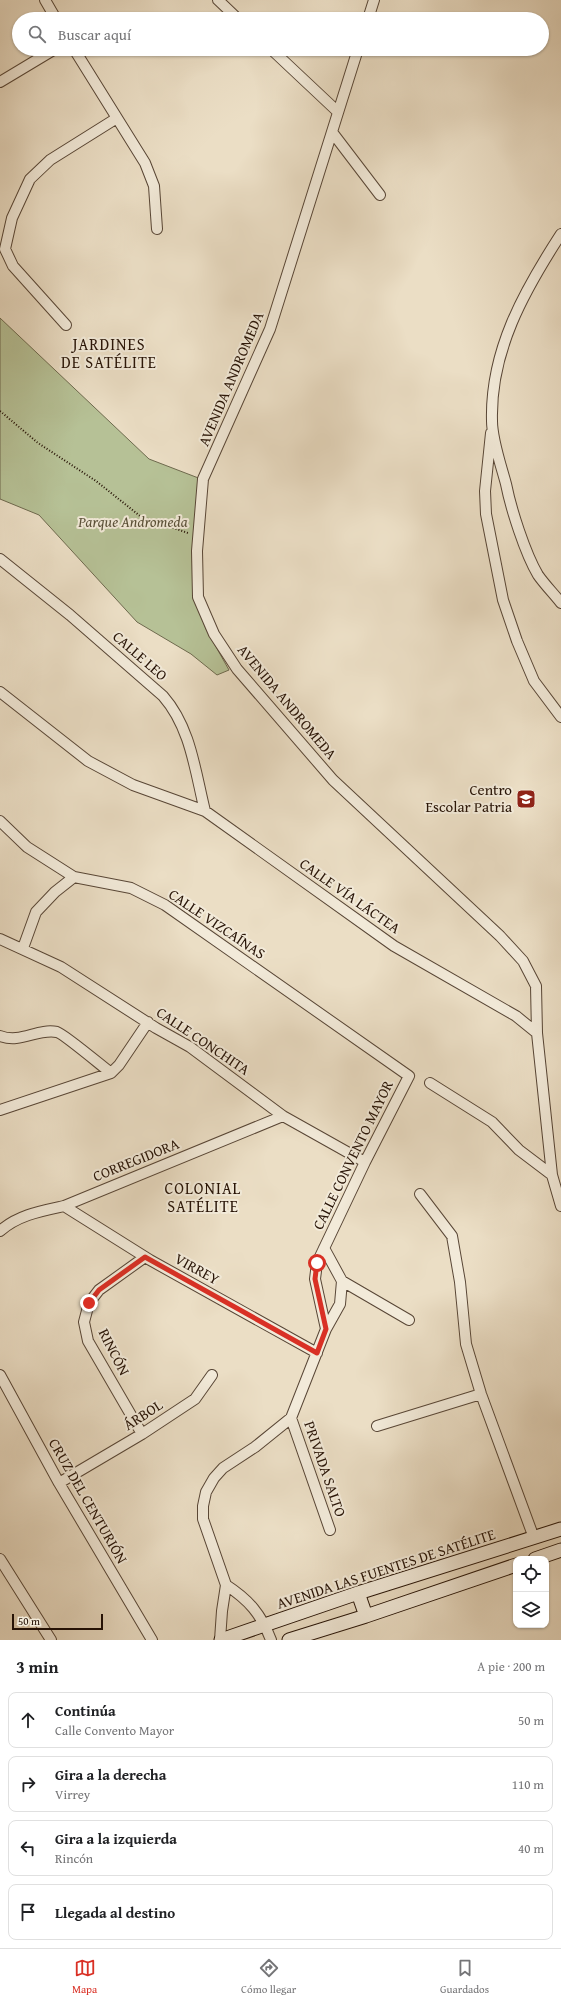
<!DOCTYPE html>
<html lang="es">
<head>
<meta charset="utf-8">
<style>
	body { margin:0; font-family:"Gentium Book Plus",serif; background:#f2f2f2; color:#202124 }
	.controls { position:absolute; right:12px; bottom:12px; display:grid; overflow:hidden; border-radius:8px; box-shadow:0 1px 3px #0004 }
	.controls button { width:36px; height:36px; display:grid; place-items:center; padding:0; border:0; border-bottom:1px solid #e0e0e0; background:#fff; color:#202124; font:20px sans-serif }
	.scale { position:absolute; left:12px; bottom:10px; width:91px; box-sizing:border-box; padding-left:4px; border:2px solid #271306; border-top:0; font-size:11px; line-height:14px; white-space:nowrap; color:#271306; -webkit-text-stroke:3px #f2ead9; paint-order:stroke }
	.stop { position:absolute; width:12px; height:12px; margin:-9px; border:3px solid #d93025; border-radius:50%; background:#fff }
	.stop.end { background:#d93025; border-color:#fff; box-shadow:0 1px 4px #0008 }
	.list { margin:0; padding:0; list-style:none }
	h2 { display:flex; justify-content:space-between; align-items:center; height:52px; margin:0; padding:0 16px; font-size:17px }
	h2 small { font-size:13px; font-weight:400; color:#757577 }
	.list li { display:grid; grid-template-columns:26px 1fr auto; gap:12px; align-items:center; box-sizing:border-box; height:56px; margin:0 8px 8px; padding:0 8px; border:1px solid #e0e0e0; border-radius:8px }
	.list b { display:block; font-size:15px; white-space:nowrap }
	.list p { margin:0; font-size:13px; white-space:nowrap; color:#757577 }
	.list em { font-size:13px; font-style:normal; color:#757577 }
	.icon { flex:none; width:22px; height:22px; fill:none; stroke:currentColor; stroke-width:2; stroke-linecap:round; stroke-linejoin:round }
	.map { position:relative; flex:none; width:561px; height:1640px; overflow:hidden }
	.search { position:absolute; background:#fff; box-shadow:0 1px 3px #0004; left:12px; right:12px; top:12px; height:44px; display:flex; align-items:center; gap:10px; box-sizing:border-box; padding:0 14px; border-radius:22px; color:#757577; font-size:15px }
	.sheet { height:308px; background:#fff }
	nav { display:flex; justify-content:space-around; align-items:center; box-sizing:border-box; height:56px; border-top:1px solid #e0e0e0; background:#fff; font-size:11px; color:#757577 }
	nav a { display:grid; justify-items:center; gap:2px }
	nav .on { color:#d93025 }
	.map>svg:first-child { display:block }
	.green { fill:#b6c196; stroke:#6e6a4e }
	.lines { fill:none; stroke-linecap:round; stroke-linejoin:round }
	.street-casing { stroke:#584636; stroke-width:12 }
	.secondary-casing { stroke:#271306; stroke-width:15 }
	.path { stroke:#271306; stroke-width:2; stroke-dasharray:1 2; stroke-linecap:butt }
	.street { stroke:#f2ead9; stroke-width:10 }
	.secondary { stroke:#f2ead9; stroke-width:13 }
	.route { stroke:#d93025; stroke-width:5 }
	.labels { text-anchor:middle; stroke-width:4; stroke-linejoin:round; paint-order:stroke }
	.street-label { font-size:15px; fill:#271306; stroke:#f2ead9 }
	.park-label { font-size:15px; font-style:italic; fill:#595038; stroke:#f2ead9 }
	.poi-label { font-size:15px; fill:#271306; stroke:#f2ead9; text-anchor:end }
	.neighbourhood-label { font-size:16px; letter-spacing:1px; fill:#271306; stroke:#f2ead9 }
</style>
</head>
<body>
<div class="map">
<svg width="561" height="1640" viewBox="0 0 561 1640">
	<rect width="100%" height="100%" fill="#ebdec5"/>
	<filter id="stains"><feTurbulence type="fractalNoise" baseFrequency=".005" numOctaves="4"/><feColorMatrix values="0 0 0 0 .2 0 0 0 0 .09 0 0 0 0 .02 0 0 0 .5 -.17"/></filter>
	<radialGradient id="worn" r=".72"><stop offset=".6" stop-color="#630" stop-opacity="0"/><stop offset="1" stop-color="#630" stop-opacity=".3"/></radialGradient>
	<path class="green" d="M 0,318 L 149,459 L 201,479 L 193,595 L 206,629 L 229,670 L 217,675 L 191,654 L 137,622 L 39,515 L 0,499 Z"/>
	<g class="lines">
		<g class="street-casing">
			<path id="street" d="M 45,0 L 56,19
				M 218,0 L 238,19
				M 368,19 L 374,0
				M 74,49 L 145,163 L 154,186 L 157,229
				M 271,49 L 338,112
				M 358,49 L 270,329 L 203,479 L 197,551 L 198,597 L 214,634 L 237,669 L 333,780 L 500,936 L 523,961 L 536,986 L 537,1033 L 552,1175 L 561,1206
				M 0,82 L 55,49
				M 332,132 L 380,195
				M 561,234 C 524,291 490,351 492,421 C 492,440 501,465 506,484 C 511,509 525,553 538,575 C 545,585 554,594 561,603
				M 66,325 L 13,266 L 5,249 L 12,218 L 30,179 L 50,160 L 117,118
				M 491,433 L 485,491 L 486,514 L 503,600 L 517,641 L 534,681 L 561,717
				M 0,559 L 70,615 L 163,696 C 191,728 195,771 205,811
				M 0,692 L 88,761 L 133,785 L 205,811 L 394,946 L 516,1016 L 537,1033
				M 0,821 L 27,847 L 74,877 L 131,888 L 165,905 L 409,1076 L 365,1162 L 317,1263 L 315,1279 L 326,1329
				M 0,939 L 61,967 L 156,1028 L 190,1047 L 283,1116 L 365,1162
				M 23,948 L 36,912 L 55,892 L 74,877
				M 0,1036 C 21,1044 37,1028 57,1032 C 64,1034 103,1067 111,1073
				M 430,1083 L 492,1122 L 519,1150 L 552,1175
				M 0,1110 L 111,1073 L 119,1065 L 148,1022
				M 420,1194 L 452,1236 L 460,1282 L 466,1344 L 481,1394 L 534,1538
				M 64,1206 L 150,1260 L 317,1353
				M 0,1231 C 18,1215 41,1211 64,1206 L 283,1116
				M 342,1281 L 409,1320
				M 0,1375 L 59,1483 L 152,1640
				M 291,1418 L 330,1530
				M 377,1426 L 481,1394
				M 142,1434 L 88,1341 L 84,1322 L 89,1303 L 99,1290 L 145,1257
				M 59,1483 L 142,1434 L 195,1399 L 212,1375
				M 0,1559 L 51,1640
				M 226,1585 C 249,1600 261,1614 271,1640
				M 220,1640 L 222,1611 L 226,1585 L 203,1519 L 203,1506 L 206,1492 L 214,1478 L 223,1468 L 255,1447 L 291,1418 L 326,1329 L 340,1304 L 342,1281 L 324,1248"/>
		</g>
		<g class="secondary-casing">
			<path id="secondary" d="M 535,1559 L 561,1550
				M 358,1593 L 366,1616
				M 221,1640 L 358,1593 L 561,1529
				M 289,1640 L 366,1616 L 516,1565"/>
		</g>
		<path class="path" d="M 0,411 L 38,443 L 96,481 L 140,516 L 188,533"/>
		<use href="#street" class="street"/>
		<use href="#secondary" class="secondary"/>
	</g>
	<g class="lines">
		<path class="route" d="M 89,1303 L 99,1290 L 145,1257 L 317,1353 L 326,1329 L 315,1279 L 317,1263"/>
	</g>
	<defs>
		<g id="school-square" transform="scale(1)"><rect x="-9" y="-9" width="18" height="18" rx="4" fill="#8f2418" stroke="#f2ead9"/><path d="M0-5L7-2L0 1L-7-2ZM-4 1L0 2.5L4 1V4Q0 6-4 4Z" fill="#fff"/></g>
	</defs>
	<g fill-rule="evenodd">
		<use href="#school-square" x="526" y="799"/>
	</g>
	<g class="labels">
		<g class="street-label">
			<text transform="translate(231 379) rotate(-67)" y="5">AVENIDA ANDROMEDA</text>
			<text transform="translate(140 656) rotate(41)" y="5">CALLE LEO</text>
			<text transform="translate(287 702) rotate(50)" y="5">AVENIDA ANDROMEDA</text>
			<text transform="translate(350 896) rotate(35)" y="5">CALLE VÍA LÁCTEA</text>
			<text transform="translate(217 924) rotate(34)" y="5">CALLE VIZCAÍNAS</text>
			<text transform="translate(203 1041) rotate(34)" y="5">CALLE CONCHITA</text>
			<text transform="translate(353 1155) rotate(-64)" y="5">CALLE CONVENTO MAYOR</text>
			<text transform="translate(136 1160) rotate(-22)" y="5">CORREGIDORA</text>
			<text transform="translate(197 1269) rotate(29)" y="5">VIRREY</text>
			<text transform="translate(114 1352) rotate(63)" y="5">RINCÓN</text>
			<text transform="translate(143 1415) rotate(-33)" y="5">ÁRBOL</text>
			<text transform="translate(325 1469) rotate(71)" y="5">PRIVADA SALTO</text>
			<text transform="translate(88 1501) rotate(60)" y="5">CRUZ DEL CENTURIÓN</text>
			<text transform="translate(386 1569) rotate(-18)" y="5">AVENIDA LAS FUENTES DE SATÉLITE</text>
		</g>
		<g class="park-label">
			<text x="133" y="527">Parque Andromeda</text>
		</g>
		<g class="poi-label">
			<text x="512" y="795">Centro<tspan x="512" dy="17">Escolar Patria</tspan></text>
		</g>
		<g class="neighbourhood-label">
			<text x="109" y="350">JARDINES<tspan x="109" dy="18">DE SATÉLITE</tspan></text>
			<text x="203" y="1194">COLONIAL<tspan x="203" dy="18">SATÉLITE</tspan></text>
		</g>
	</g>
	<rect width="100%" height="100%" filter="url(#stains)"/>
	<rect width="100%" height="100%" fill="url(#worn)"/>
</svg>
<div class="controls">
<button><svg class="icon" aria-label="locate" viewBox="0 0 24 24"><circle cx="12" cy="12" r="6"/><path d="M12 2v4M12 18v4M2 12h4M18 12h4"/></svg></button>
<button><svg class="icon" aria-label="layers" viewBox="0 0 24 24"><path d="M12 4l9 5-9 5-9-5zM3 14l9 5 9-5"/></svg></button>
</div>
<div class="scale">50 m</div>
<div class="stop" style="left:317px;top:1263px"></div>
<div class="stop end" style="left:89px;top:1303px"></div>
<div class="search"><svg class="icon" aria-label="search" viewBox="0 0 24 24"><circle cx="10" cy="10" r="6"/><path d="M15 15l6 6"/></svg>Buscar aquí</div>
</div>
<section class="sheet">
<h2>3 min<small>A pie · 200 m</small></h2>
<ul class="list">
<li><svg class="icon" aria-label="ahead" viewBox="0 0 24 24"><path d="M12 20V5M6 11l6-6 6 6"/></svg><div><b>Continúa</b><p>Calle Convento Mayor</p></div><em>50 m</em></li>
<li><svg class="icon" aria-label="right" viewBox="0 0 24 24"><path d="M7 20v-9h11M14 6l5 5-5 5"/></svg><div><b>Gira a la derecha</b><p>Virrey</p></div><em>110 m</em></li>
<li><svg class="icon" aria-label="left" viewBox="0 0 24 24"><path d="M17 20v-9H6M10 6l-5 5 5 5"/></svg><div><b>Gira a la izquierda</b><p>Rincón</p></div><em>40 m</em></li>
<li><svg class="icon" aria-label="arrive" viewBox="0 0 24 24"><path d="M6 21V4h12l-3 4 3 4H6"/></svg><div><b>Llegada al destino</b></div></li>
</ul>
</section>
<nav>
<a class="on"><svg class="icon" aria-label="map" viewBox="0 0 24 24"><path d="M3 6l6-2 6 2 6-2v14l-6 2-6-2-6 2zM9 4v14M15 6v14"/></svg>Mapa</a>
<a><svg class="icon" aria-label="directions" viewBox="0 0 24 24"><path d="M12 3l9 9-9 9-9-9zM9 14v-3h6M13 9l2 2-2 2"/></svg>Cómo llegar</a>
<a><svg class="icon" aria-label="saved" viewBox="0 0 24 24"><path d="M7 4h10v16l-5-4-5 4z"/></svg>Guardados</a>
</nav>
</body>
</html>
